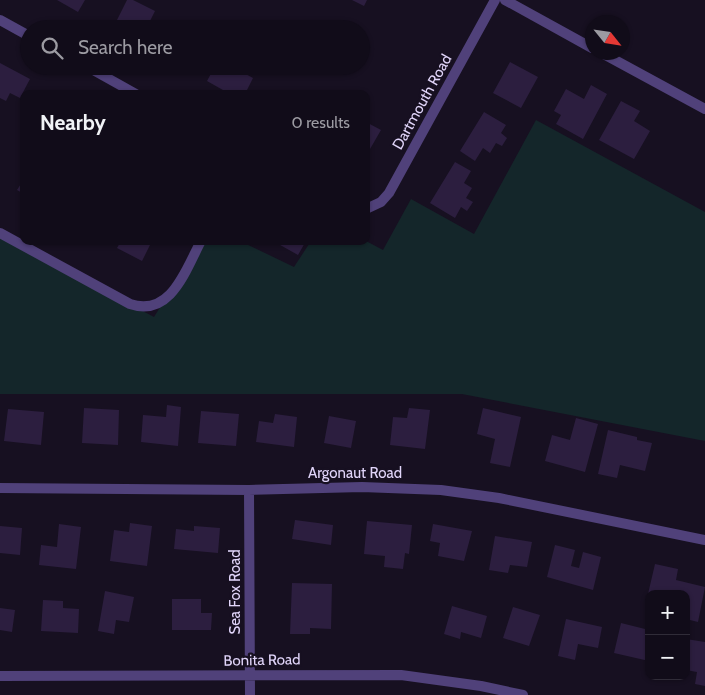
<!DOCTYPE html>
<html lang="en">
<head>
<meta charset="utf-8">
<style>
	body { margin:0; font-family:Cabin,sans-serif; background:#1a1522; color:#f1f3f6 }
	.controls { position:absolute; right:15px; bottom:15px; display:grid; overflow:hidden; border-radius:10px; box-shadow:0 1px 4px #0004 }
	.controls button { width:45px; height:45px; display:grid; place-items:center; padding:0; border:0; border-bottom:1px solid #302c38; background:#110c19; color:#f1f3f6; font:25px sans-serif }
	.compass { position:absolute; left:585px; top:15px; width:45px; height:45px; border-radius:50%; background:#110c19; box-shadow:0 1px 4px #0004; rotate:120deg }
	.list { margin:0; padding:0; list-style:none }
	h2 { display:flex; justify-content:space-between; align-items:center; height:65px; margin:0; padding:0 20px; font-size:21px }
	h2 small { font-size:16px; font-weight:400; color:#9c9ba2 }
	.icon { flex:none; width:28px; height:28px; fill:none; stroke:currentColor; stroke-width:2; stroke-linecap:round; stroke-linejoin:round }
	.map { position:relative; flex:none; width:705px; height:695px; overflow:hidden }
	.search { position:absolute; background:#110c19; box-shadow:0 1px 4px #0004; left:20px; top:20px; width:350px; height:55px; display:flex; align-items:center; gap:12px; box-sizing:border-box; padding:0 18px; border-radius:28px; color:#9c9ba2; font-size:19px }
	.panel { position:absolute; background:#110c19; box-shadow:0 1px 4px #0004; left:20px; top:90px; width:350px; height:155px; border-radius:10px }
	.map>svg:first-child { display:block }
	.green { fill:#14262a }
	.building { fill:#2c1e3f }
	.lines { fill:none; stroke-linecap:round; stroke-linejoin:round }
	.minor { stroke:#50417a; stroke-width:10 }
	.labels { text-anchor:middle; stroke-width:4.5; stroke-linejoin:round; paint-order:stroke }
	.street-label { font-size:15px; fill:#e1d5fa; stroke:#171021 }
</style>
</head>
<body>
<div class="map">
<svg width="705" height="695" viewBox="0 0 705 695">
	<rect width="100%" height="100%" fill="#171021"/>
	<path class="green" d="M 536,120 L 705,212 L 705,441 L 462,394 L 0,394 L 0,236 L 154,317 L 202,241 L 240,241 L 294,267 L 311,241 L 366,241 L 383,250 L 411,199 L 474,234 Z"/>
	<path class="building" d="M 57,0 L 85,0 L 78,12 Z
		M 127,0 L 133,0 L 155,11 L 146,29 L 113,28 Z
		M 352,0 L 367,0 L 364,6 Z
		M 510,62 L 538,77 L 521,108 L 493,93 Z
		M 0,63 L 30,79 L 20,98 L 10,93 L 6,101 L 0,98 Z
		M 215,66 L 245,66 L 242,72 L 253,78 L 245,94 L 230,94 L 207,81 Z
		M 591,85 L 607,94 L 583,139 L 556,124 L 561,115 L 554,111 L 566,89 L 584,99 Z
		M 621,101 L 640,111 L 634,121 L 650,131 L 634,159 L 599,140 Z
		M 484,112 L 506,125 L 501,133 L 507,138 L 502,146 L 496,143 L 490,153 L 483,148 L 475,161 L 460,151 Z
		M 366,122 L 381,130 L 366,156 Z
		M 455,162 L 471,171 L 464,183 L 472,188 L 466,198 L 473,202 L 467,211 L 461,207 L 455,218 L 430,203 Z
		M 24,179 L 24,194 L 17,190 Z
		M 121,241 L 152,241 L 142,261 L 117,248 Z
		M 273,241 L 306,241 L 298,255 Z
		M 167,405 L 181,407 L 178,446 L 141,442 L 143,415 L 166,417 Z
		M 84,408 L 119,410 L 118,445 L 82,443 Z
		M 409,408 L 430,410 L 425,449 L 390,445 L 393,417 L 407,418 Z
		M 483,408 L 521,417 L 510,467 L 490,463 L 495,439 L 477,434 Z
		M 8,409 L 44,412 L 41,445 L 4,441 Z
		M 201,411 L 239,414 L 236,446 L 198,443 Z
		M 275,414 L 297,417 L 294,447 L 256,442 L 259,421 L 273,423 Z
		M 329,416 L 356,421 L 351,448 L 324,443 Z
		M 576,418 L 598,424 L 585,472 L 545,461 L 552,435 L 570,440 Z
		M 608,430 L 637,437 L 637,440 L 652,443 L 645,471 L 620,465 L 617,478 L 598,474 Z
		M 295,520 L 333,525 L 331,545 L 292,539 Z
		M 367,521 L 412,525 L 409,554 L 405,553 L 403,569 L 384,567 L 385,556 L 364,554 Z
		M 130,523 L 152,526 L 147,566 L 110,561 L 114,530 L 129,532 Z
		M 59,524 L 81,527 L 76,569 L 39,565 L 41,545 L 57,547 Z
		M 433,524 L 472,531 L 464,561 L 438,556 L 440,543 L 430,541 Z
		M 0,526 L 22,528 L 20,555 L 0,553 Z
		M 194,526 L 220,528 L 218,553 L 174,549 L 176,529 L 194,531 Z
		M 495,536 L 532,542 L 527,567 L 510,565 L 508,573 L 489,570 Z
		M 555,545 L 575,550 L 571,566 L 579,568 L 583,552 L 601,557 L 593,590 L 547,577 Z
		M 655,564 L 678,569 L 676,580 L 705,587 L 698,622 L 686,619 L 686,594 L 648,594 Z
		M 292,583 L 332,584 L 331,629 L 310,628 L 310,634 L 290,634 Z
		M 105,591 L 134,597 L 129,622 L 116,620 L 114,634 L 98,631 Z
		M 172,599 L 201,599 L 201,613 L 212,613 L 211,630 L 172,630 Z
		M 43,600 L 63,601 L 63,608 L 79,609 L 78,633 L 41,631 Z
		M 452,606 L 487,616 L 481,638 L 461,632 L 460,639 L 444,634 Z
		M 513,607 L 540,615 L 529,646 L 503,638 Z
		M 0,608 L 15,610 L 12,632 L 0,630 Z
		M 566,619 L 602,627 L 598,648 L 578,644 L 575,660 L 558,656 Z
		M 621,623 L 649,630 L 649,661 L 614,653 Z
		M 686,639 L 705,642 L 705,686 L 695,684 L 697,672 L 686,670 Z"/>
	<g class="lines">
		<path class="minor" d="M 505,0 L 592,48
			M 0,20 L 29,36
			M 600,52 L 705,109
			M 86,66 L 136,94
			M 366,209 L 381,202 L 389,193 L 495,0
			M 0,233 L 130,304 C 171,318 186,269 201,241
			M 0,488 L 249,490 L 362,487 L 441,490 L 499,498 L 705,540
			M 249,490 L 250,695
			M 0,676 L 401,675 L 481,686 L 523,695"/>
	</g>
	<g class="labels">
		<g class="street-label">
			<text transform="translate(422 102) rotate(-61)" y="5">Dartmouth Road</text>
			<text x="355" y="478">Argonaut Road</text>
			<text transform="translate(235 592) rotate(-90)" y="5">Sea Fox Road</text>
			<text transform="translate(262 660) rotate(-1)" y="5">Bonita Road</text>
		</g>
	</g>
</svg>
<div class="controls">
<button>+</button>
<button>−</button>
</div>
<svg class="compass" viewBox="-18 -18 36 36"><path d="M0-13l5 13h-10z" fill="#e53935"/><path d="M0 13l5-13h-10z" fill="#9c9ba2"/></svg>
<div class="search"><svg class="icon" aria-label="search" viewBox="0 0 24 24"><circle cx="10" cy="10" r="6"/><path d="M15 15l6 6"/></svg>Search here</div>
<section class="panel">
<h2>Nearby<small>0 results</small></h2>
<ul class="list">
</ul>
</section>
</div>
</body>
</html>
